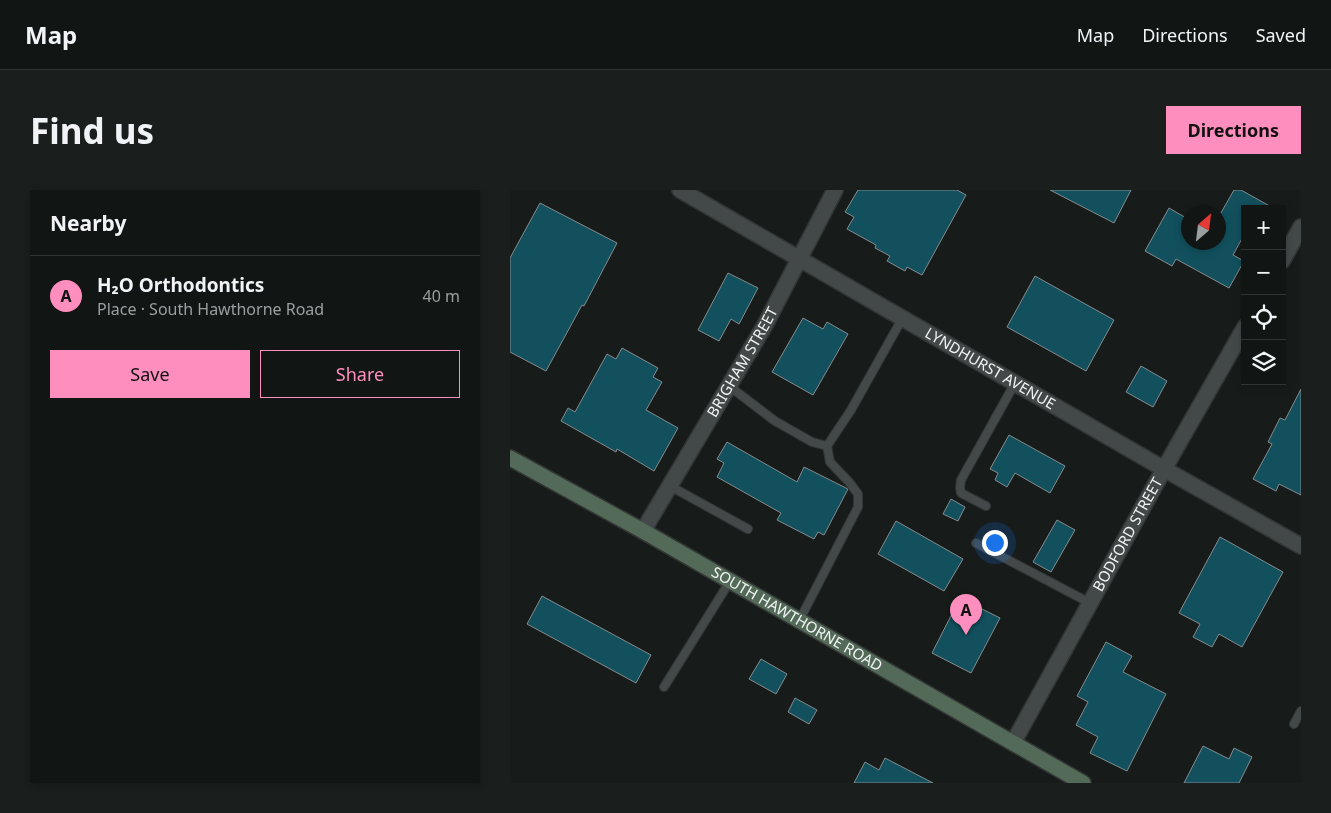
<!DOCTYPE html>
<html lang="en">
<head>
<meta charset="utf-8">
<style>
	body { margin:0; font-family:"Noto Sans",sans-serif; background:#1a1e1d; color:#f1f3f6 }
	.controls { position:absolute; right:15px; top:15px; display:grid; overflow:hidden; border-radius:0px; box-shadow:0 2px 8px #0003 }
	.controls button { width:45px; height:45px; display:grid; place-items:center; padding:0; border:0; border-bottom:1px solid #303434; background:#111514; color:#f1f3f6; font:25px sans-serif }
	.compass { position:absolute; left:671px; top:15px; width:45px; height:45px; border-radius:50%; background:#111514; box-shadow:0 2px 8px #0003; rotate:28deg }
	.you { position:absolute; left:484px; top:352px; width:18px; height:18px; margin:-12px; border:4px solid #fff; border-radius:50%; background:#1a73e8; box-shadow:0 0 0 8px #1a73e833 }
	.badge { display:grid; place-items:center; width:32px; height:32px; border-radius:50%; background:#fe8ebd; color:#111; font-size:16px; font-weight:700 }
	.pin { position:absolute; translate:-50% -41px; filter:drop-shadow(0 1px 2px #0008) }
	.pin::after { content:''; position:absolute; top:26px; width:18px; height:15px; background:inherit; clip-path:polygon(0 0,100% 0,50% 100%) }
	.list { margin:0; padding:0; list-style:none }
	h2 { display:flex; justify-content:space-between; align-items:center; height:65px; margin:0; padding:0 20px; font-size:21px }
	h2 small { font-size:16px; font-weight:400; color:#9c9fa0 }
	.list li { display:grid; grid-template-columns:32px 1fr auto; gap:15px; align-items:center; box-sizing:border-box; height:80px; padding:0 20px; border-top:1px solid #303434 }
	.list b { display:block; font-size:19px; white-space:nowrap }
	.list p { margin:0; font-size:16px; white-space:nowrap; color:#9c9fa0 }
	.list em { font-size:16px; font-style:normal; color:#9c9fa0 }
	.actions { display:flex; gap:10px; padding:15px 20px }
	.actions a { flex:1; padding:11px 0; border:1px solid #fe8ebd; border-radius:0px; text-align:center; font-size:18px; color:#fe8ebd }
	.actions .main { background:#fe8ebd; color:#111 }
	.icon { flex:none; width:28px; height:28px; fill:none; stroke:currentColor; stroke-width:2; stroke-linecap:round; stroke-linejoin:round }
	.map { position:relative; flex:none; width:791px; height:593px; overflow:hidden; border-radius:0px }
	header { display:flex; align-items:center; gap:30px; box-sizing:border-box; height:70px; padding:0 25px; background:#111514; border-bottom:1px solid #303434 }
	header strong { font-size:24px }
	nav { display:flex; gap:28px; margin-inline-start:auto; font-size:18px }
	.intro { display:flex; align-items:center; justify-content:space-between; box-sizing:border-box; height:120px; padding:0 30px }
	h1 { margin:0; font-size:35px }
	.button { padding:12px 22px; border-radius:0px; background:#fe8ebd; color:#111; font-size:18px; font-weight:700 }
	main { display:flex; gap:30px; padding:0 30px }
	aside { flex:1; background:#111514; border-radius:0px; box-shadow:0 2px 8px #0003 }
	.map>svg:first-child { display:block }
	.building { fill:#12505e; stroke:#858b8d }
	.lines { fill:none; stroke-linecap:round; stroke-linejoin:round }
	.lane-casing { stroke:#323635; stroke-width:10 }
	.street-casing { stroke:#323635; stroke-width:18 }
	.secondary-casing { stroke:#323635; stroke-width:18 }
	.lane { stroke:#434948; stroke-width:8 }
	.street { stroke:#434948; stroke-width:15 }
	.secondary { stroke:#536a58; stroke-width:15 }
	.labels { text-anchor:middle; stroke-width:4.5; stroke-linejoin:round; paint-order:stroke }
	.street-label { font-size:15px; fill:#eff3f2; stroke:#171c1b }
</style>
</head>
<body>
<header>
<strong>Map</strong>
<nav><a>Map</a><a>Directions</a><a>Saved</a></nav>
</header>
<div class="intro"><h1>Find us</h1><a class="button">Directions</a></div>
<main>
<aside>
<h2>Nearby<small></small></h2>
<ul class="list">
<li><span class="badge">A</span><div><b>H₂O Orthodontics</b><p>Place · South Hawthorne Road</p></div><em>40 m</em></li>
</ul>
<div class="actions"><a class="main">Save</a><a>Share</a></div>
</aside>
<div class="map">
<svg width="791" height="593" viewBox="0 0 791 593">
	<rect width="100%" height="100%" fill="#171c1b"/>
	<path class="building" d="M 348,0 L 447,0 L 456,5 L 412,85 L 397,77 L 395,81 L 377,71 L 380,66 L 365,58 L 366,55 L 337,39 L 344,27 L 335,22 Z
		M 540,0 L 621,0 L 604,33 Z
		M 724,0 L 731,0 L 765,19 L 735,19 L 735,43 L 723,65 L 734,71 L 719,98 L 666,69 L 662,76 L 635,61 L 659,18 L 678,29 L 678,52 L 708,52 L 708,28 Z
		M 30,13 L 107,53 L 74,116 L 72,115 L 36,181 L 0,162 L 0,68 Z
		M 218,83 L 248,98 L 229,134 L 221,129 L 209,151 L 188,140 Z
		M 525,86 L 604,130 L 576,181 L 497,137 Z
		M 293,128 L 313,139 L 317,132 L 338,144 L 303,205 L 262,182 Z
		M 112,158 L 148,178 L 143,187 L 152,192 L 136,220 L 168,238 L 144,281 L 107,259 L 106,262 L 51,231 L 58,218 L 65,222 L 97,164 L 106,169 Z
		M 631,176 L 657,191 L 643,217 L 616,202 Z
		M 791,199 L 791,305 L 769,294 L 766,301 L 743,289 L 762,254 L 758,252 L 770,228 L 775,230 Z
		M 499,245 L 555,276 L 540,303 L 505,283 L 497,297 L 485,290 L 488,283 L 480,279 Z
		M 217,252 L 287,292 L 294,277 L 338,299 L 314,345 L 308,342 L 304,349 L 267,330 L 271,323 L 207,287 L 214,273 L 207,269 Z
		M 441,309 L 455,317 L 448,331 L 433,324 Z
		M 547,330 L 565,340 L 541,382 L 523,372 Z
		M 386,331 L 453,369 L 434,401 L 368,364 Z
		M 710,347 L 773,382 L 732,457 L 709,444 L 702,457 L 683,447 L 690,434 L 669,423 Z
		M 32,406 L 141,465 L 126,493 L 17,434 Z
		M 450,408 L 490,428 L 461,483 L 422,463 Z
		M 596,452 L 622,466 L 613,482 L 656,504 L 617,581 L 580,563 L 588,547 L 566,535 L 578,512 L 567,506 Z
		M 251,469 L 277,484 L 266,504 L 239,489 Z
		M 285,508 L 307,520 L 299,534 L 278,522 Z
		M 693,556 L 719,569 L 724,558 L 742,567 L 729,593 L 674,593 Z
		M 375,568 L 423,593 L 344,593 L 355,572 L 369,580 Z"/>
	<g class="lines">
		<g class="lane-casing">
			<path id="lane" d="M 219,196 L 265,231 L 302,252 L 317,256 L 341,220 L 392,129
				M 160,296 L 238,339
				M 476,316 L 451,303 L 450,298 L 451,290 L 505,193
				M 466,353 L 580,413
				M 289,431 L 348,317 L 348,304 L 339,292 L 320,272 L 317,256
				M 154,497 L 220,391
				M 784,534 L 791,521"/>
		</g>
		<g class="street-casing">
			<g id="street">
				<path id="s1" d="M 170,0 L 654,279 L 791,356"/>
				<path d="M 772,71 L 791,37"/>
				<path id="s2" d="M 133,341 L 255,135 L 325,0"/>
				<path id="s3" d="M 503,553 L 654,279 L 735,137"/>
			</g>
		</g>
		<g class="secondary-casing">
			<g id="secondary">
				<path id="s4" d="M 0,268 L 133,341 L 573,593"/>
			</g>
		</g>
		<use href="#lane" class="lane"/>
		<use href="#street" class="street"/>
		<use href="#secondary" class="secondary"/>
	</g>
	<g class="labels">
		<g class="street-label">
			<text dy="5" stroke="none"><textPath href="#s2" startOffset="196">BRIGHAM STREET</textPath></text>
			<text dy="5" stroke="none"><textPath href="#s1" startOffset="358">LYNDHURST AVENUE</textPath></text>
			<text dy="5" stroke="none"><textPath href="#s3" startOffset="238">BODFORD STREET</textPath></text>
			<text dy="5" stroke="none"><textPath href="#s4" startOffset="329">SOUTH HAWTHORNE ROAD</textPath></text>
		</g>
	</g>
</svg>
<div class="controls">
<button>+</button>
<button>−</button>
<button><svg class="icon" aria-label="locate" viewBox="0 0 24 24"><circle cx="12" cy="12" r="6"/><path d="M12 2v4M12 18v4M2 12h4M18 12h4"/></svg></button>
<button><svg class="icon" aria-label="layers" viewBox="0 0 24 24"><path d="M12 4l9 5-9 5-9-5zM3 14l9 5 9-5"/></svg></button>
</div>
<svg class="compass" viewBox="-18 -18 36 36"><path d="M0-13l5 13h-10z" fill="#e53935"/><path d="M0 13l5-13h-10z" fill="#9c9fa0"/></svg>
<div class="you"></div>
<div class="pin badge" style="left:456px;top:445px">A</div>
</div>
</main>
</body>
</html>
